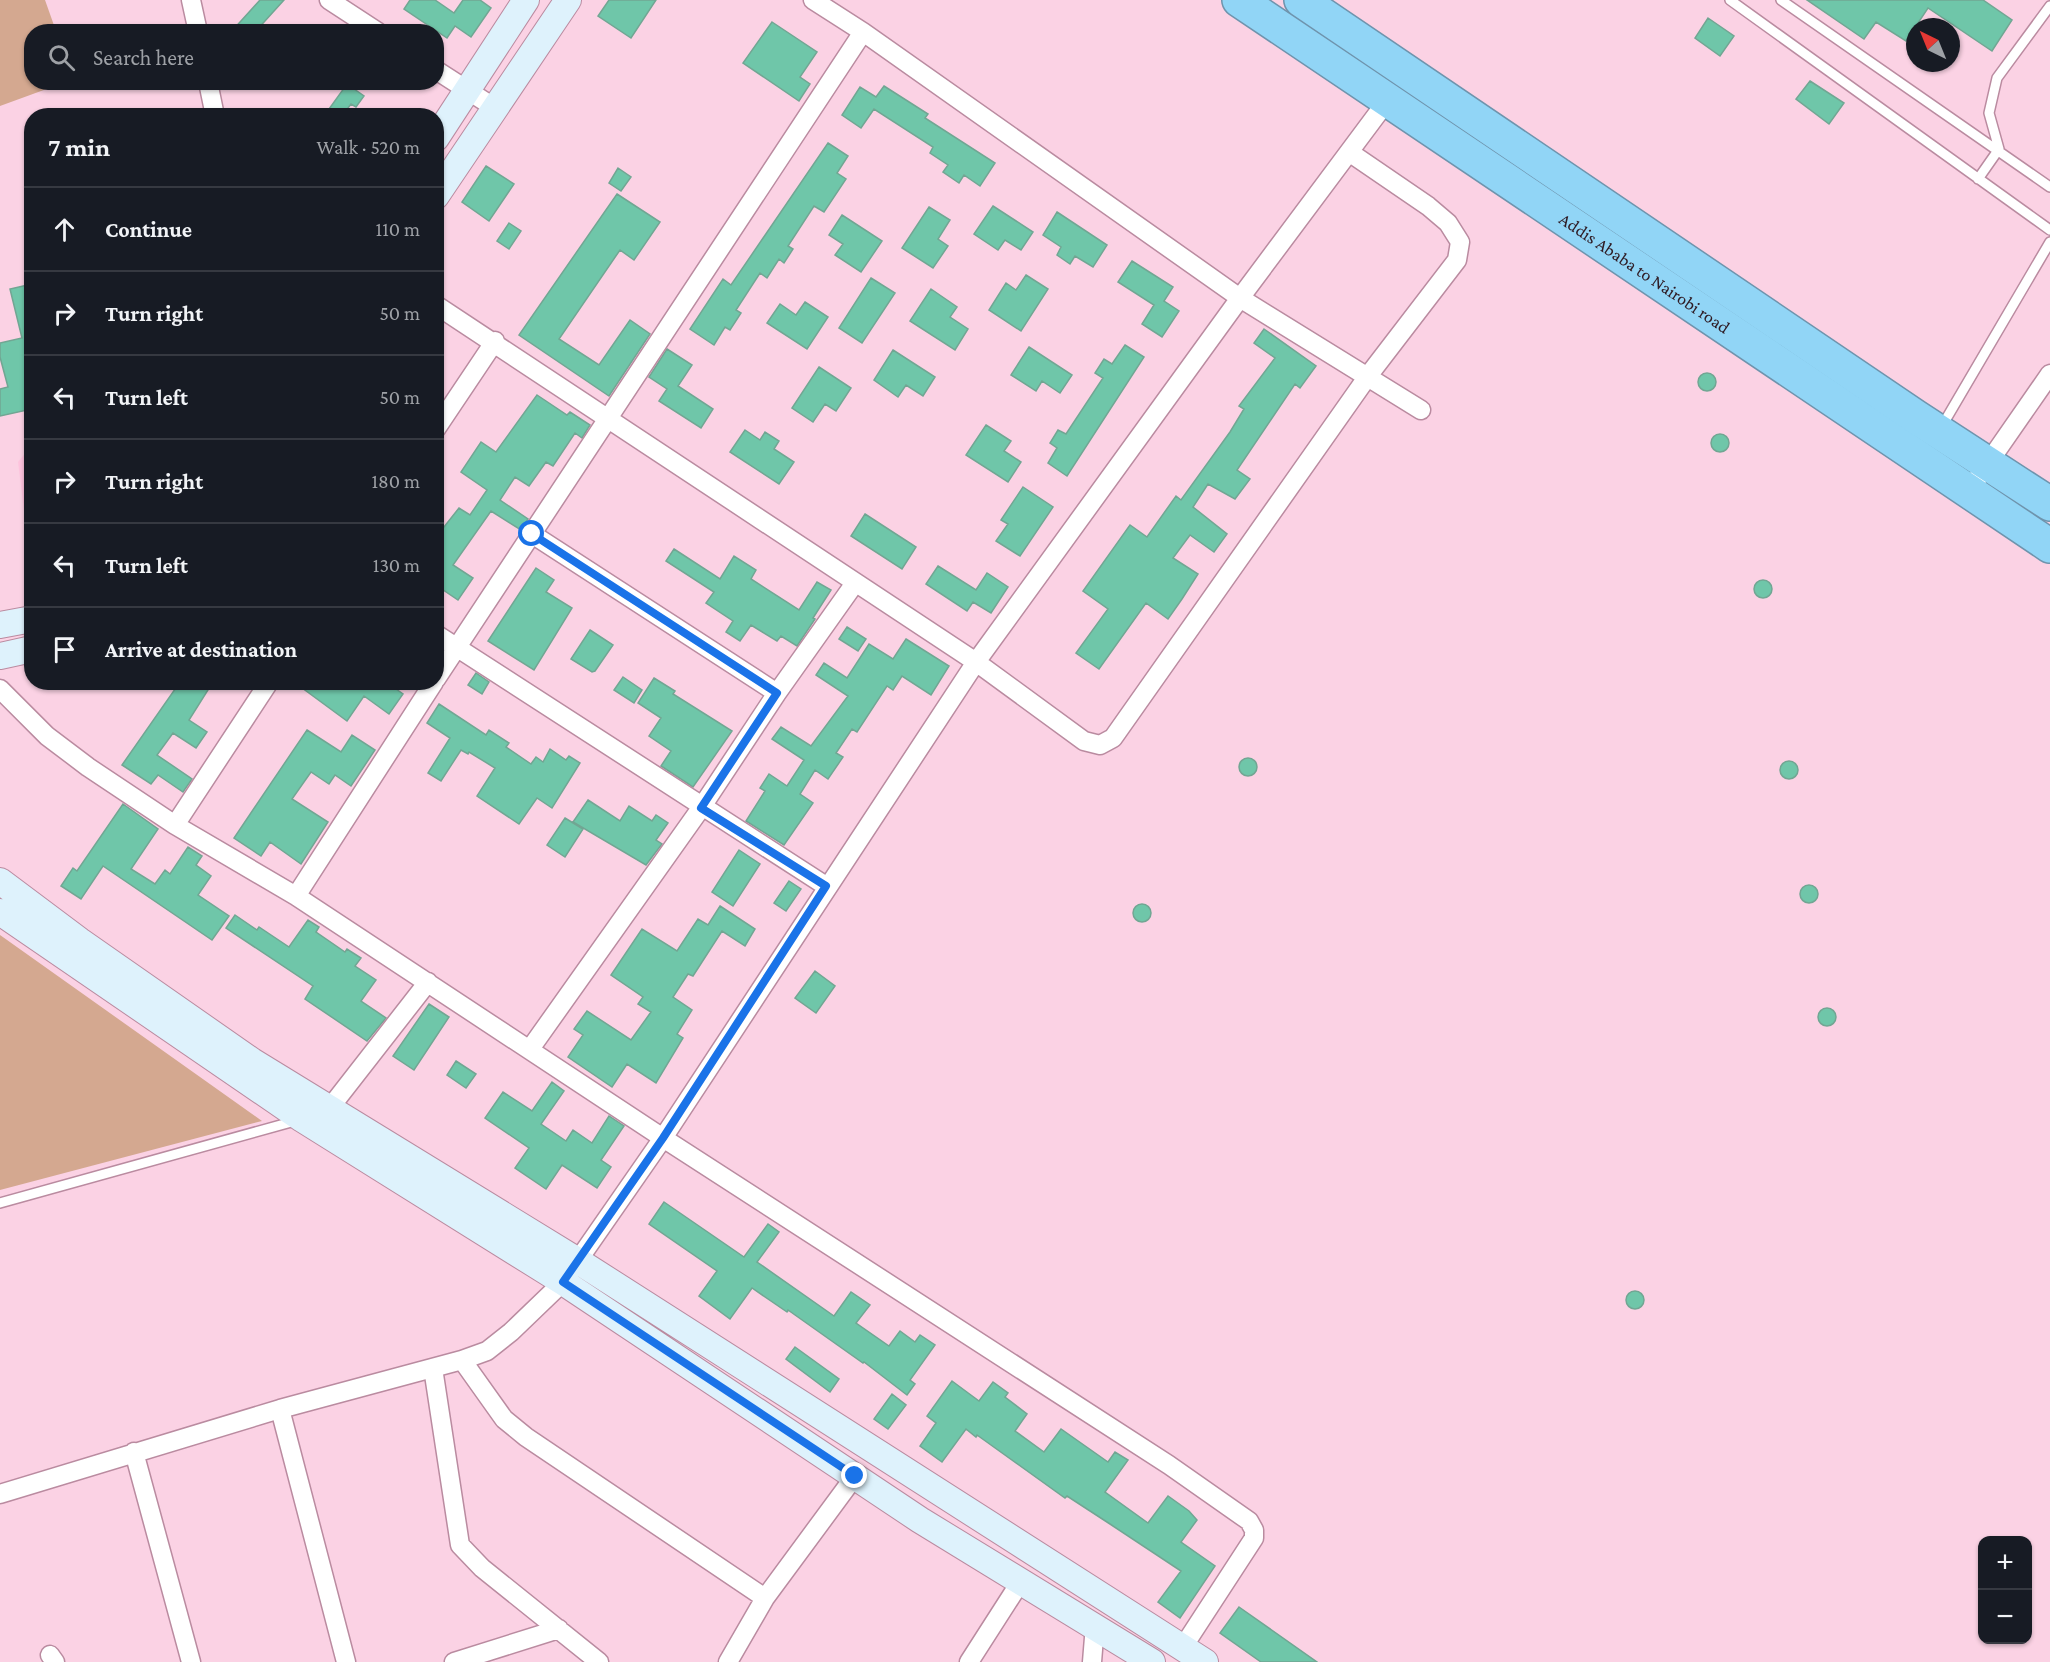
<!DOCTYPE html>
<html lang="en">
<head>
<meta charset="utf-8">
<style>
	body { margin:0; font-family:"Crimson Pro",serif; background:#242831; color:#f1f3f6 }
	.controls { position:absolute; right:18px; bottom:18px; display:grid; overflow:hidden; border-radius:12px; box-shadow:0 2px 4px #0004 }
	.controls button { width:54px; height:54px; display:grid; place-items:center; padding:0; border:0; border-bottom:2px solid #363941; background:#171b24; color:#f1f3f6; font:30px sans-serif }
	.compass { position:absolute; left:1906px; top:18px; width:54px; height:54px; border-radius:50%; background:#171b24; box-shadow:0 2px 4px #0004; rotate:317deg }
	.stop { position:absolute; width:18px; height:18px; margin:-14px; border:4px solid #1a73e8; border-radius:50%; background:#fff }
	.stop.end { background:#1a73e8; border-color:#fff; box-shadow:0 2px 6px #0008 }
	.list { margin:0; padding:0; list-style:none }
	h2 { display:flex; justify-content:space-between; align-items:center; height:78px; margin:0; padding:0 24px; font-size:26px }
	h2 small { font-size:20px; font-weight:400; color:#9ea1a6 }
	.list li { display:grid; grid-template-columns:39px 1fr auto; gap:18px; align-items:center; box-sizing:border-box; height:84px; padding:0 24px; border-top:2px solid #363941 }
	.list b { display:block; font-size:22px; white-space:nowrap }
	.list em { font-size:20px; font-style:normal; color:#9ea1a6 }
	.icon { flex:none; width:33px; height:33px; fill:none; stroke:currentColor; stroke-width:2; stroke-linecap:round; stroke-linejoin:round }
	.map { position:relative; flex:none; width:2050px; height:1662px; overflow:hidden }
	.search { position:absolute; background:#171b24; box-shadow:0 2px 4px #0004; left:24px; top:24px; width:420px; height:66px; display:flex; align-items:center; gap:15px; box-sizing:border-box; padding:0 21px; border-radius:24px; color:#9ea1a6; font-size:22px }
	.panel { position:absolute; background:#171b24; box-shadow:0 2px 4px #0004; left:24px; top:108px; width:420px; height:582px; border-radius:24px }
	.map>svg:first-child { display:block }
	.built { fill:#fec4de }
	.green { fill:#d4a890 }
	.building { fill:#6fc6a9; stroke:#71a693; stroke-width:1.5 }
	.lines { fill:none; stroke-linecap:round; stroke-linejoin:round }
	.lane-casing { stroke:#ba8ba0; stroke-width:12 }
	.street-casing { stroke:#ba8ba0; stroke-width:21 }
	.secondary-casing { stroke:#ba8ba0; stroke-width:28 }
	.highway-casing { stroke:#6f94ad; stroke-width:36 }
	.lane { stroke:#fff; stroke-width:9 }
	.street { stroke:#fff; stroke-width:18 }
	.secondary { stroke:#def2fc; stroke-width:26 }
	.highway { stroke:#91d5f6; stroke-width:33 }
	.route { stroke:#1a73e8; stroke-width:8 }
	.labels { text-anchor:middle; stroke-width:4.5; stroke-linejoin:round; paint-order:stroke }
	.street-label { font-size:18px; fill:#2f1c25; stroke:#fbd2e4 }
</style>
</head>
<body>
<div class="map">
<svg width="2050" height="1662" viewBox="0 0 2050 1662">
	<rect width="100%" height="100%" fill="#fbd2e4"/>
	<path class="built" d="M 31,449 L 32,449 L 31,567 L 18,462 L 27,451 Z"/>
	<path class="green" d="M 0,0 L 45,0 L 56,31 L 32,32 L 32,82 L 63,83 L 0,106 Z
		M 0,935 L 262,1121 L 0,1190 Z"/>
	<path class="building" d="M 260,0 L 284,0 L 255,32 L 231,32 Z
		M 410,0 L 435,0 L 454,13 L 463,0 L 480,0 L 491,8 L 471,37 L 455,26 L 447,38 L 404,9 Z
		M 609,0 L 656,0 L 631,38 L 598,16 Z
		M 1807,0 L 1983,0 L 2012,20 L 1992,51 L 1928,8 L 1906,41 L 1876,22 L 1864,39 Z
		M 1708,18 L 1734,36 L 1720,56 L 1695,38 Z
		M 772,22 L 817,52 L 800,77 L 810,84 L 799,101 L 743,63 Z
		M 1810,81 L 1844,103 L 1829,124 L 1796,99 Z
		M 347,84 L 364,96 L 356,107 L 351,104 L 342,116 L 324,116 Z
		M 884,86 L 928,114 L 925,118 L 995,163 L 980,186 L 964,175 L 959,183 L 943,172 L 948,165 L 930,153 L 933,147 L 874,109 L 861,128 L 842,115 L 860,87 L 876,97 Z
		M 828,143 L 848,156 L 837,173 L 846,179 L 824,212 L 814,206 L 788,246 L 793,249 L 784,263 L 779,259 L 767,278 L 760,273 L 736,310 L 741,313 L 730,330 L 725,327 L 714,345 L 690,329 L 723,279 L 731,285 Z
		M 486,166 L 514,184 L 489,221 L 462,202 Z
		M 618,168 L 631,177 L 621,191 L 609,183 Z
		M 617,194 L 660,222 L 634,260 L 620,250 L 559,339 L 599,365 L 630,320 L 650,334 L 609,396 L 519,335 Z
		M 993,206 L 1033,232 L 1021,250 L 1005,240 L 998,250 L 974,234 Z
		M 929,207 L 950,220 L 938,239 L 948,246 L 933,268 L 902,248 Z
		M 1057,212 L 1107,245 L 1093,267 L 1075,256 L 1070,264 L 1057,255 L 1061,247 L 1043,235 Z
		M 842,215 L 882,241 L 861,272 L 835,255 L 843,244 L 829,235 Z
		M 509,223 L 521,231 L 509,249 L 497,241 Z
		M 1132,261 L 1173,287 L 1164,301 L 1179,311 L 1162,337 L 1142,324 L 1154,305 L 1118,282 Z
		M 1026,275 L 1048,289 L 1021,331 L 989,310 L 1006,283 L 1016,290 Z
		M 871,278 L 895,293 L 862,343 L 839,328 Z
		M 32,284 L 32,409 L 0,416 L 0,389 L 8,387 L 0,357 L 0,343 L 22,338 L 10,289 Z
		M 931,289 L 957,307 L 950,317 L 968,329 L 955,350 L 910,321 Z
		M 805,302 L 828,317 L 807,349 L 767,323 L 780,304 L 796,315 Z
		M 1264,329 L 1316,366 L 1300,388 L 1295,384 L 1237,470 L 1250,479 L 1235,499 L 1208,484 L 1193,507 L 1227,534 L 1214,552 L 1190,535 L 1173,558 L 1198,574 L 1182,599 L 1168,619 L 1146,603 L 1099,669 L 1076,653 L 1108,609 L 1083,591 L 1130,525 L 1147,537 L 1176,496 L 1181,500 L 1230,432 L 1244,409 L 1239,406 L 1275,358 L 1254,343 Z
		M 1125,345 L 1144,357 L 1067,476 L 1048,463 L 1057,448 L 1050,443 L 1058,430 L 1066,434 L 1103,378 L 1095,373 L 1104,359 L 1112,364 Z
		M 1029,347 L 1072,375 L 1060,393 L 1042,381 L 1036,391 L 1011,375 Z
		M 667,349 L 692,365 L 678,386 L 713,409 L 701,428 L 659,401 L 667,389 L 649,377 Z
		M 893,350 L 935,377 L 923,396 L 906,385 L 898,397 L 874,380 Z
		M 819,367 L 851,388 L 836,411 L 825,404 L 813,422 L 792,408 Z
		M1698 382a9 9 0 1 1 18 0a9 9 0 1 1-18 0Z
		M 537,395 L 567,415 L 570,412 L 590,425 L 582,438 L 575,433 L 553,466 L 546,462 L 529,486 L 515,477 L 500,500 L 528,519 L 521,530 L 491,511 L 453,565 L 473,578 L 458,600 L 436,585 L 436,537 L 459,508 L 470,515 L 487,490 L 461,472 L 481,442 L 496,452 Z
		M 986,425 L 1011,441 L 1004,451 L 1021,462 L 1008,482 L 966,455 Z
		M 745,430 L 760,440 L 765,432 L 779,441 L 774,449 L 794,462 L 779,484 L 730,452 Z
		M1711 443a9 9 0 1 1 18 0a9 9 0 1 1-18 0Z
		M 1023,487 L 1053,507 L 1020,556 L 996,541 L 1008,524 L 1001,520 Z
		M 865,514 L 916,547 L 902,569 L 851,536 Z
		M 674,549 L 720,579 L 734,556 L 756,570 L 751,579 L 799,610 L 817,582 L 831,590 L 813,618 L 815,619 L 797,646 L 781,636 L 777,641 L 751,625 L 740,641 L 726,632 L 733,621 L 706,603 L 714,592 L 666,561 Z
		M 938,566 L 976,590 L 987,573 L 1008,587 L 991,613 L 973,602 L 967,611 L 926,584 Z
		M 536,568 L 554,580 L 546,592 L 572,608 L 534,670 L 488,641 Z
		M1754 589a9 9 0 1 1 18 0a9 9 0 1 1-18 0Z
		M 847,627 L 866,639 L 858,651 L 839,639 Z
		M 590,630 L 613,645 L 595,671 L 592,672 L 571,659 Z
		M 906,639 L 949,666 L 931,695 L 902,676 L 893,690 L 887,686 L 857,732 L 852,729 L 836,753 L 843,757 L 828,779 L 815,770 L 800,794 L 813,803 L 784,845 L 746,821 L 765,791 L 760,788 L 769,774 L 787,786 L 804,760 L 772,739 L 781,727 L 811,746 L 848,696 L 816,675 L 824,663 L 847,678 L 869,644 L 893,659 Z
		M 476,673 L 489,682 L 482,694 L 468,685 Z
		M 623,677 L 642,690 L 634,703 L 614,690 Z
		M 654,678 L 675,691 L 673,694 L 732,731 L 693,787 L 661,766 L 671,751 L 649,736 L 661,718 L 638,703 Z
		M 180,682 L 213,682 L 189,720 L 207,732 L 196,748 L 173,733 L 157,755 L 192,779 L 183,792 L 158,775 L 151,784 L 122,765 Z
		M 294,682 L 386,682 L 403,694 L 389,714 L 364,696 L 347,721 Z
		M 439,704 L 486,735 L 489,730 L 509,743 L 506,747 L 531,764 L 536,757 L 543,762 L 550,749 L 566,760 L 569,756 L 580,763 L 552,808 L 537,798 L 519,824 L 477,796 L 495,768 L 469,752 L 468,754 L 461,750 L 441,781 L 428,773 L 450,738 L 427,723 Z
		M 307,730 L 341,752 L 352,735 L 375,750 L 351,786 L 335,775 L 329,784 L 311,772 L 292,799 L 328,822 L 301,864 L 270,842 L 261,856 L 234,838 Z
		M1239 767a9 9 0 1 1 18 0a9 9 0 1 1-18 0Z
		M1780 770a9 9 0 1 1 18 0a9 9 0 1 1-18 0Z
		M 588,800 L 620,821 L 629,806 L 652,821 L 656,815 L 668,823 L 656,840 L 662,844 L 646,865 L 573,822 Z
		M 123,804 L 158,829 L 131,869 L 155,884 L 165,870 L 170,874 L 188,847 L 202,856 L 196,865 L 211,876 L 198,895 L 229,916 L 212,940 L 103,866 L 81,899 L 61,886 L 73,868 L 77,871 Z
		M 565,818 L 583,829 L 565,857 L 547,845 Z
		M 739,850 L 760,864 L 733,906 L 712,892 Z
		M 789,881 L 801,889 L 786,911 L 774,903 Z
		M1800 894a9 9 0 1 1 18 0a9 9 0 1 1-18 0Z
		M1133 913a9 9 0 1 1 18 0a9 9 0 1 1-18 0Z
		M 720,906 L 755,929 L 745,946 L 722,931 L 693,976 L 688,974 L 673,997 L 692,1010 L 677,1034 L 683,1038 L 656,1083 L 627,1064 L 612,1087 L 568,1057 L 583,1035 L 574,1029 L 587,1011 L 631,1040 L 651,1012 L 638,1004 L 643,997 L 611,975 L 642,929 L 677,951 L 698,919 L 708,925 Z
		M 235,915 L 257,930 L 259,927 L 289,947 L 308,920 L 319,927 L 316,932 L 345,952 L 347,949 L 361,958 L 355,966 L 376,980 L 361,1001 L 386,1018 L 367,1041 L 305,999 L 313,986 L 226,928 Z
		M 815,971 L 835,986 L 816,1013 L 795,998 Z
		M 429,1004 L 449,1017 L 414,1070 L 393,1056 Z
		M1818 1017a9 9 0 1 1 18 0a9 9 0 1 1-18 0Z
		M 456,1061 L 476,1074 L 466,1088 L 447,1075 Z
		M 552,1082 L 564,1091 L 541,1124 L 566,1141 L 573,1130 L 592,1143 L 609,1116 L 624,1126 L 601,1160 L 611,1167 L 597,1188 L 562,1165 L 546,1189 L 515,1168 L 529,1148 L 485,1118 L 503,1092 L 532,1111 Z
		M 664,1202 L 744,1257 L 768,1224 L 779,1232 L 757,1262 L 834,1316 L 851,1292 L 870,1305 L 856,1323 L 889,1346 L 900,1331 L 915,1342 L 920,1335 L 935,1345 L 910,1380 L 915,1384 L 907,1395 L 864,1362 L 863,1363 L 788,1310 L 787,1312 L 752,1288 L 730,1319 L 699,1296 L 717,1271 L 649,1224 Z
		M1626 1300a9 9 0 1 1 18 0a9 9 0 1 1-18 0Z
		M 795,1347 L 839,1379 L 830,1392 L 786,1359 Z
		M 952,1381 L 979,1401 L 993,1382 L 1008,1393 L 1005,1397 L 1027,1414 L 1015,1431 L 1044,1452 L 1061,1429 L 1108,1462 L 1115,1452 L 1128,1460 L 1105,1492 L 1148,1523 L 1168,1496 L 1189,1511 L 1197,1520 L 1181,1542 L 1215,1566 L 1180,1618 L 1158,1602 L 1181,1571 L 1110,1524 L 1067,1496 L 1065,1498 L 977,1435 L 976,1437 L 966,1429 L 942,1462 L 920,1446 L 936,1423 L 927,1416 Z
		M 892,1394 L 906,1405 L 888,1429 L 874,1419 Z
		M 1239,1607 L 1317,1662 L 1261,1662 L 1220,1633 Z"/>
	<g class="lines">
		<g class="lane-casing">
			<path id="lane" d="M 1730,0 L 2050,230
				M 1781,0 L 2050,187
				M 1978,179 L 1999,149 L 1989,113 L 1997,78 L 2050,6
				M 1942,426 L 2050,242
				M 0,1203 L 295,1121"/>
		</g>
		<g class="street-casing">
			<path id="street" d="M 191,0 L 198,32
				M 329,0 L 378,32
				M 813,0 L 863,32 L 1240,298 L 1421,410
				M 436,70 L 495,108
				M 208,82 L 215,116
				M 436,305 L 976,662 L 1084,741 L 1100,745 L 1113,738 L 1368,376 L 1457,260 L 1460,242 L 1448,223 L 1428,206 L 1349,152
				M 436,429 L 495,341
				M 1968,492 L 2050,374
				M 532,534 L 777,693
				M 436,634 L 826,886
				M 436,679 L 863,32
				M 0,689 L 47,736 L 88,767 L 175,825 L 296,896 L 663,1138 L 1169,1465 L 1249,1521 L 1254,1530 L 1254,1538 L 1183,1647
				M 175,825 L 269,682
				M 296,896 L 434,682
				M 530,1049 L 701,808 L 777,693 L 855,583
				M 320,1112 L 329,1109 L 428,982
				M 462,1360 L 504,1419 L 526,1437 L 765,1598
				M 433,1368 L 460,1545 L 482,1568 L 599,1662
				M 280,1409 L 346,1662
				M 134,1452 L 191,1662
				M 0,1494 L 280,1409 L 462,1360 L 487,1351 L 511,1332 L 563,1282 L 663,1138 L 976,662 L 1240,298 L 1387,101
				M 50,1655 L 55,1662
				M 454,1662 L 559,1629
				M 728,1662 L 765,1598 L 855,1476
				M 969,1662 L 1021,1581
				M 1092,1662 L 1095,1625"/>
		</g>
		<g class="secondary-casing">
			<path id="secondary" d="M 436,138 L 526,0
				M 436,196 L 568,0
				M 0,625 L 32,619
				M 0,656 L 32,649
				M 0,881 L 80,941 L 252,1061 L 578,1261 L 1205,1662
				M 0,912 L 302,1119 L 563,1282 L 920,1520 L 1152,1662"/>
		</g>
		<g class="highway-casing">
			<g id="highway">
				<path id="s1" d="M 1239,0 L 2050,546"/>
				<path d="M 1301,0 L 1916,417 L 2050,504"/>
			</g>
		</g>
		<use href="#lane" class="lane"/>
		<use href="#street" class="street"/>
		<use href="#secondary" class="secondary"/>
		<use href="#highway" class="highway"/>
	</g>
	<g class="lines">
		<path class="route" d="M 532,534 L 777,693 L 701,808 L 826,886 L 663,1138 L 563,1282 L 855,1476"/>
	</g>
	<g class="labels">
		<g class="street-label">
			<text dy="6" stroke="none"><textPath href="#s1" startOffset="489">Addis Ababa to Nairobi road</textPath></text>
		</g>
	</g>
</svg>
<div class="controls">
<button>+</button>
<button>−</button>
</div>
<svg class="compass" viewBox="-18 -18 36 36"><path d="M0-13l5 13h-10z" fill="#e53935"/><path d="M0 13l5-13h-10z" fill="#9ea1a6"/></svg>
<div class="stop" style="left:532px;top:534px"></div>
<div class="stop end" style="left:855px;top:1476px"></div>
<div class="search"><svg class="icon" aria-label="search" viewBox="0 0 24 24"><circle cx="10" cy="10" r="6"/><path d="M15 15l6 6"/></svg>Search here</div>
<section class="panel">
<h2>7 min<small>Walk · 520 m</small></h2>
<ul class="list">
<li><svg class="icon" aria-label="ahead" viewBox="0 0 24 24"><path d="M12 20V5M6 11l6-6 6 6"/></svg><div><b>Continue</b></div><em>110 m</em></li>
<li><svg class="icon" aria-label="right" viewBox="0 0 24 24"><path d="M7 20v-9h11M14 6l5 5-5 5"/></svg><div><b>Turn right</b></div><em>50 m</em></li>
<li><svg class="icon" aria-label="left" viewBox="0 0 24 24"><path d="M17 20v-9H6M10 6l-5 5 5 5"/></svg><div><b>Turn left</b></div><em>50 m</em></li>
<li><svg class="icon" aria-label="right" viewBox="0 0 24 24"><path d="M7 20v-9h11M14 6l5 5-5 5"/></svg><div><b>Turn right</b></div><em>180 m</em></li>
<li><svg class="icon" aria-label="left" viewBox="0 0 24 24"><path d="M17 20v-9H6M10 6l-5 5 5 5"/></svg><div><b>Turn left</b></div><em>130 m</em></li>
<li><svg class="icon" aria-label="arrive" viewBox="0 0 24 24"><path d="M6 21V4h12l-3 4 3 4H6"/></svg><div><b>Arrive at destination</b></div></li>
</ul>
</section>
</div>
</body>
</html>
